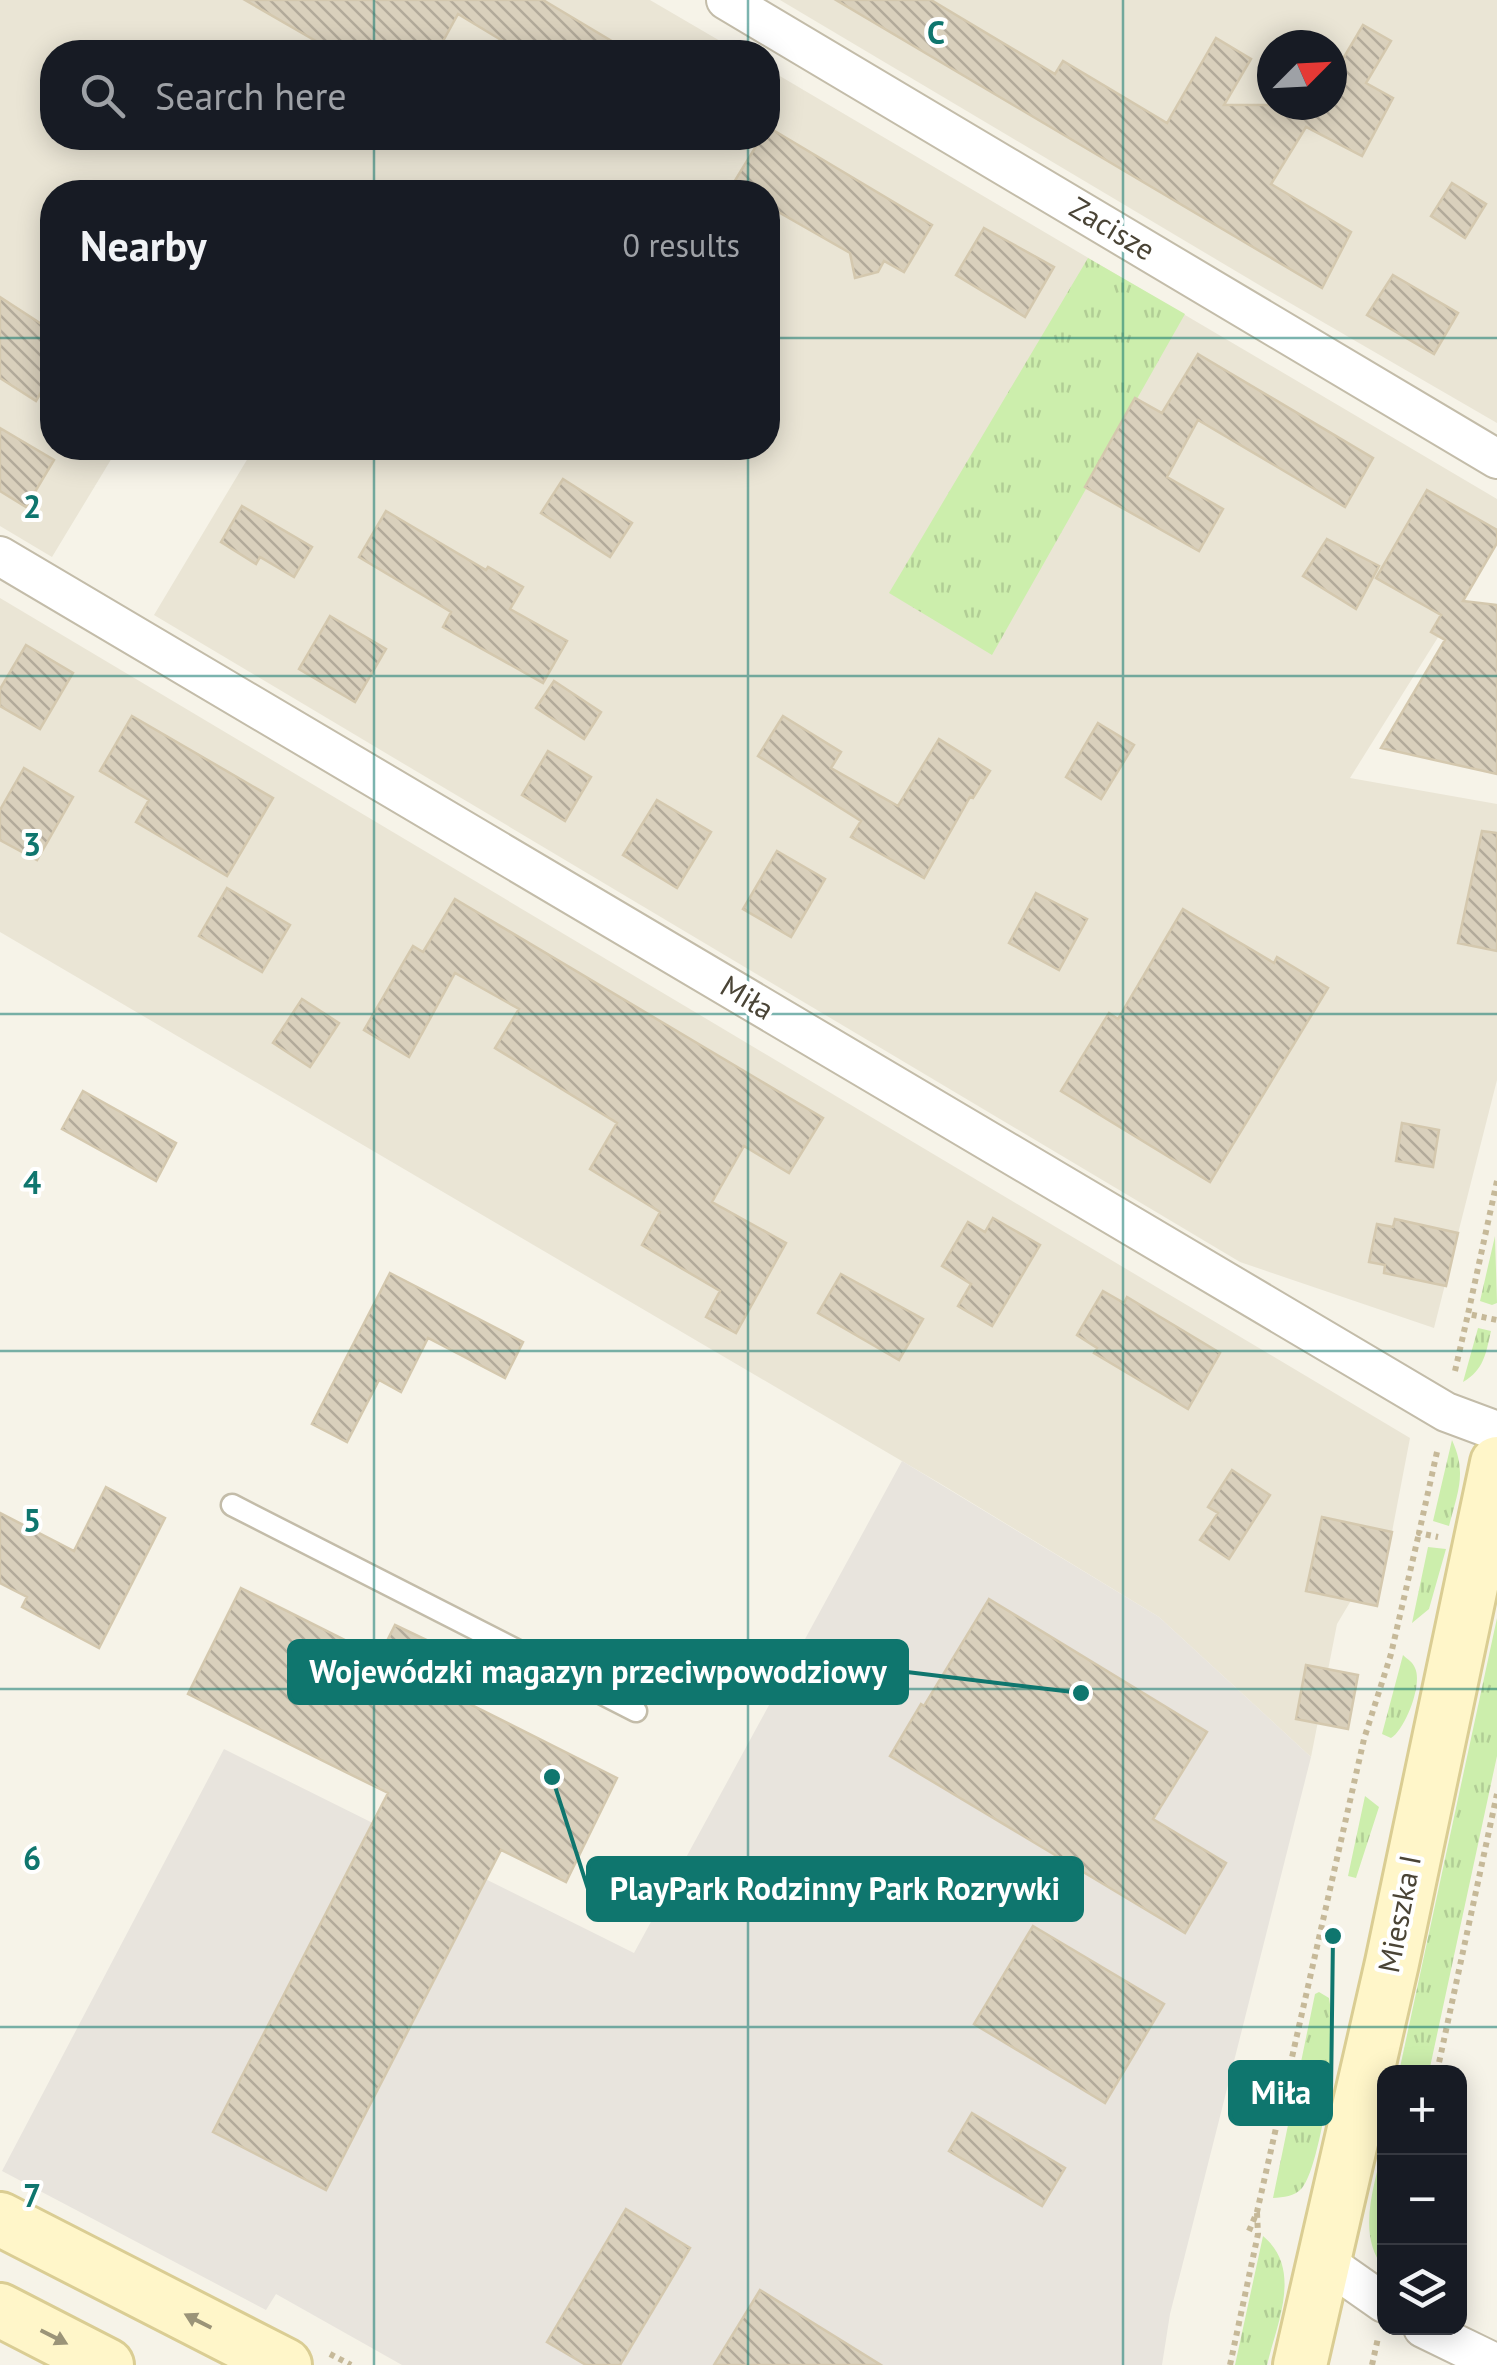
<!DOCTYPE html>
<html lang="en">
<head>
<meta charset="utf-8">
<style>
	body { margin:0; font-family:"PT Sans",sans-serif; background:#242831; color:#f1f3f6 }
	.controls { position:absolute; right:30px; bottom:30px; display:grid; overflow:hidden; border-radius:20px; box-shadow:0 5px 25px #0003 }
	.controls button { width:90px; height:90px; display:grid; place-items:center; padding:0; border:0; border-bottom:2px solid #363941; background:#171b24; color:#f1f3f6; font:50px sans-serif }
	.compass { position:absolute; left:1257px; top:30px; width:90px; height:90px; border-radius:50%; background:#171b24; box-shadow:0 5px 25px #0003; rotate:66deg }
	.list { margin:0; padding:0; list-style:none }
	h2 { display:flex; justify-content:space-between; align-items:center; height:130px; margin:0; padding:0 40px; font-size:42px }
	h2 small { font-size:32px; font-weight:400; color:#9ea1a6 }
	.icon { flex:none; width:55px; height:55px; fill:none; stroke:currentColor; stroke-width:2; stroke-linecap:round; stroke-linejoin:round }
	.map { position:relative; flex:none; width:1497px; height:2365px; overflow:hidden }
	.search { position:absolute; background:#171b24; box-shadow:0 5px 25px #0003; left:40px; top:40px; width:740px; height:110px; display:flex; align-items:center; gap:25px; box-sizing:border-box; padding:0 35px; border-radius:40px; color:#9ea1a6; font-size:38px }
	.panel { position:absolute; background:#171b24; box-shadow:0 5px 25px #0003; left:40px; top:180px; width:740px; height:280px; border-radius:40px }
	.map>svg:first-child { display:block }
	.residential { fill:#eae5d5; fill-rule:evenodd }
	.industrial { fill:#e8e4dd }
	.grass { fill:url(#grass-tufts) }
	.building { fill:url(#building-back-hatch); stroke:#d4c8ae; stroke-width:2.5 }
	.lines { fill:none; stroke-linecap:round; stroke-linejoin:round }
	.lane-casing { stroke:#c3bca9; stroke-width:25 }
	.street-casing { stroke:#c3bca9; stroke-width:42 }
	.secondary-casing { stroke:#dacd93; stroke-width:58 }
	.path { stroke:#c6b999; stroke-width:6; stroke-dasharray:5 5; stroke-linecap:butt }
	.lane { stroke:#fff; stroke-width:20 }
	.street { stroke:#fff; stroke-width:38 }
	.secondary { stroke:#fff6c9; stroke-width:52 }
	.oneway { fill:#9b9478 }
	.grid { fill:none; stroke:#0f766e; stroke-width:2.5; stroke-opacity:0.55 }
	.labels { text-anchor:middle; stroke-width:8; stroke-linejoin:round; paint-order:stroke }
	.street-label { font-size:30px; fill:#4a4436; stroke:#fff }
	.grid-label { font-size:32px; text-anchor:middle; font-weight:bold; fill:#0f766e; stroke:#fff; stroke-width:8; stroke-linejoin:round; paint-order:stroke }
	.leader { fill:none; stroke:#0f766e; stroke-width:4 }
	.callout-dot { fill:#0f766e; stroke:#fff; stroke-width:4 }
	.callout { fill:#0f766e; stroke:#0f766e; stroke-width:4 }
	.callout-label { font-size:32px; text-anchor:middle; font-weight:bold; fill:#fff }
</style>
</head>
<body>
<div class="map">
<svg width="1497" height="2365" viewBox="0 0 1497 2365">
	<defs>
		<pattern id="grass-tufts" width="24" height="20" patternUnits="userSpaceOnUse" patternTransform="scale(2.5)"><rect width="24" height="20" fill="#cceeac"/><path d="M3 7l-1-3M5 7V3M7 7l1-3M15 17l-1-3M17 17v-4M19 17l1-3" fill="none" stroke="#b1cd95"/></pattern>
		<pattern id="building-back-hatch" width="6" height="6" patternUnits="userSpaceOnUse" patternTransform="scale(2.5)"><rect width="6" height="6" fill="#d9d0bc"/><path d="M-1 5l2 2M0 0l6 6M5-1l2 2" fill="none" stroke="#b2aa9a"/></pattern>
	</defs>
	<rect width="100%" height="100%" fill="#f6f3e8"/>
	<path class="residential" d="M 0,0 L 650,0 L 739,52 L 52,52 L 52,138 L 768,138 L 768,69 L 1497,499 L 1497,543 L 1350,778 L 1497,804 L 1497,1080 L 1434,1328 L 1240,1262 L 154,615 L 254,448 L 768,448 L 768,192 L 52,192 L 52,448 L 118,448 L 52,557 L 0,526 Z
		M 780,0 L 1497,0 L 1497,423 L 1271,292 ZM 1272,45 L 1332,45 L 1332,105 L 1272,105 Z
		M 0,598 L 1410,1438 L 1392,1532 L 1337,1624 L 1311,1757 L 1159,1617 L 941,1484 L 0,932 Z"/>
	<path class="industrial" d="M 902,1461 L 1159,1617 L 1311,1757 L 1170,2314 L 1162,2365 L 402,2365 L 276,2294 L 266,2310 L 2,2171 L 224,1749 L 634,1953 Z"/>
	<path class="grass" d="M 1088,258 L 1185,314 L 992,655 L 889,593 Z
		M 1495,1236 L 1497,1303 L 1492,1305 L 1480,1301 Z
		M 1478,1328 L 1491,1331 C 1486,1353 1484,1370 1463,1382 Z
		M 1452,1440 C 1467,1473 1458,1491 1449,1526 L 1433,1521 Z
		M 1428,1547 L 1446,1549 L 1429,1609 L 1412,1623 Z
		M 1497,1618 L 1497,1756 L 1429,2072 L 1399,2072 Z
		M 1403,1655 C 1407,1659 1413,1662 1415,1668 C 1423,1684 1405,1730 1391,1738 L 1382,1734 Z
		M 1365,1796 L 1379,1807 L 1356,1878 L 1348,1876 Z
		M 1319,1992 L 1329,1998 C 1332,2016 1334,2034 1333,2052 C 1332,2077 1317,2172 1302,2188 C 1294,2197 1284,2197 1273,2198 L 1315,1994 Z
		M 1384,2142 L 1384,2268 C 1355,2233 1376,2182 1384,2142 Z
		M 1263,2236 C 1303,2269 1277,2323 1267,2365 L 1235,2365 Z"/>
	<path class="building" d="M 245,0 L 543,0 L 630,52 L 521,52 L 458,14 L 437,52 L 335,52 Z
		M 836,0 L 931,0 L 1055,74 L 1063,61 L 1167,123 L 1216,38 L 1251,59 L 1224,105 L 1332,105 L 1332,66 L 1337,69 L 1363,25 L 1391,41 L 1366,83 L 1393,98 L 1362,156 L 1306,127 L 1271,184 L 1351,232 L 1322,288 Z
		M 768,127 L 932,225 L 904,272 L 884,261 L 878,272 L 855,278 L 850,253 L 768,206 L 768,192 L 728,192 L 761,138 L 768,138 Z
		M 1452,183 L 1486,204 L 1465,238 L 1431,216 Z
		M 984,228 L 1054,267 L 1025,317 L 956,275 Z
		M 1393,275 L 1458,313 L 1434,354 L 1367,315 Z
		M 0,297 L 52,331 L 52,374 L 36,401 L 0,378 Z
		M 1198,354 L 1373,458 L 1345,507 L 1198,420 L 1167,477 L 1223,509 L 1199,551 L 1085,487 L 1135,398 L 1162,413 Z
		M 0,428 L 54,460 L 26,507 L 0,491 Z
		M 563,479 L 632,523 L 610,557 L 541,513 Z
		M 1427,490 L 1497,530 L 1497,543 L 1463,601 L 1497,605 L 1497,774 L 1381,748 L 1445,640 L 1431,632 L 1441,615 L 1376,578 Z
		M 242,506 L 312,547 L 294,577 L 260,557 L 256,564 L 221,542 Z
		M 386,511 L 486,570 L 488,567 L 523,587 L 510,609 L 567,641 L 543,683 L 443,627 L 451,612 L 359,557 Z
		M 1327,539 L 1379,566 L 1356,609 L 1303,576 Z
		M 330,616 L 386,649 L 355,702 L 299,669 Z
		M 26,645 L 73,673 L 40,729 L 0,706 L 0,689 Z
		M 554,681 L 601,712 L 584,739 L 536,708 Z
		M 132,716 L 273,798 L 227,876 L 136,822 L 149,800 L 100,771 Z
		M 783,716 L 841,752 L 831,768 L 898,806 L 939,739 L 990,771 L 973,798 L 970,797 L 924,878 L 851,837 L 861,821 L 758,756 Z
		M 1098,723 L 1134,745 L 1101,799 L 1066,777 Z
		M 548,751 L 591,777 L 565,821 L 522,795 Z
		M 24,768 L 73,797 L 37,860 L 0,840 L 0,810 Z
		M 657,800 L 711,832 L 677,888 L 623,855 Z
		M 1482,831 L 1497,833 L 1497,951 L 1458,943 Z
		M 777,851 L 825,879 L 791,937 L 743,909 Z
		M 227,888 L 290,925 L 262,972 L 199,936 Z
		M 1036,893 L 1087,919 L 1059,970 L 1009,943 Z
		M 455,899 L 823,1118 L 789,1173 L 744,1146 L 712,1202 L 786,1243 L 736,1333 L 706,1317 L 720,1291 L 642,1245 L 660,1212 L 590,1169 L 617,1123 L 495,1048 L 519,1009 L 455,973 L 409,1057 L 364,1030 L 413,946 L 423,952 Z
		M 1183,909 L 1274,963 L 1277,957 L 1328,988 L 1210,1182 L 1061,1091 L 1109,1013 L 1118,1019 Z
		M 302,999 L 339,1023 L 310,1067 L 273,1043 Z
		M 83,1091 L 176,1143 L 156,1181 L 62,1129 Z
		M 1402,1123 L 1439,1130 L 1433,1167 L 1396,1161 Z
		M 993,1218 L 1040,1245 L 992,1326 L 958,1306 L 971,1284 L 942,1266 L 968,1222 L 985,1232 Z
		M 1395,1219 L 1458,1233 L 1446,1286 L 1384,1273 L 1385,1265 L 1369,1262 L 1377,1224 L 1393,1227 Z
		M 390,1273 L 523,1342 L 505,1378 L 428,1338 L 401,1392 L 379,1380 L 347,1442 L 312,1424 Z
		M 841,1274 L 923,1319 L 899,1360 L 818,1313 Z
		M 1103,1291 L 1124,1303 L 1127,1297 L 1220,1353 L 1188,1409 L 1094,1353 L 1097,1348 L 1077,1335 Z
		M 1232,1470 L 1270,1495 L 1229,1559 L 1200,1540 L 1218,1513 L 1208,1507 Z
		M 106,1487 L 165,1518 L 99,1648 L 22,1607 L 27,1597 L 0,1583 L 0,1513 L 74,1551 Z
		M 1322,1517 L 1392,1532 L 1377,1606 L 1306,1591 Z
		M 241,1588 L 379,1657 L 395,1625 L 431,1642 L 414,1676 L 617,1778 L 566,1882 L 501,1850 L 326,2190 L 213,2132 L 388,1793 L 188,1694 Z
		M 989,1599 L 1207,1732 L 1153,1819 L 1226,1863 L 1185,1933 L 890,1756 L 921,1704 L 924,1706 Z
		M 1306,1665 L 1358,1675 L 1348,1729 L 1296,1719 Z
		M 1033,1926 L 1164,2004 L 1105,2103 L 974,2024 Z
		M 972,2113 L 1065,2168 L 1042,2206 L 949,2151 Z
		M 626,2209 L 690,2248 L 620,2365 L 586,2365 L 547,2342 Z
		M 760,2290 L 881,2365 L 714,2365 Z"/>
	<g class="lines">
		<g class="lane-casing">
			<path id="lane" d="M 232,1505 L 636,1711"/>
		</g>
		<g class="street-casing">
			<path id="street" d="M 726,0 L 1497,459
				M 0,556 L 1446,1412 L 1497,1431
				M 1324,2261 L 1384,2303
				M 1423,2328 L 1497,2364"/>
		</g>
		<g class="secondary-casing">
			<path id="secondary" d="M 0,2219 L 285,2365
				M 0,2310 L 107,2365
				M 1300,2365 L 1392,1963 L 1497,1463"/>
		</g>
		<path class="path" d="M 1497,1181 L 1468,1314 L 1497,1320
			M 1455,1371 L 1468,1314
			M 1437,1452 L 1419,1533 L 1438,1537
			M 1437,2072 L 1497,1794
			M 1249,2231 L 1257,2212 L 1364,1739 L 1391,1654 L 1419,1533
			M 330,2354 L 351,2365
			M 1230,2365 L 1258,2234 L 1257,2213
			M 1372,2365 L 1378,2338"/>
		<use href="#lane" class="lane"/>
		<use href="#street" class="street"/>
		<use href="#secondary" class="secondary"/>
	</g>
	<defs><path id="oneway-solid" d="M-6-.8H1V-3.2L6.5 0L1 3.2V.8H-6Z" transform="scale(2.5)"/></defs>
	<g class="oneway">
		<use href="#oneway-solid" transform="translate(198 2321) rotate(-153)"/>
		<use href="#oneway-solid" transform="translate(54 2337) rotate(27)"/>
	</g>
	<path class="grid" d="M 374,0 L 374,52M 748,0 L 748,52M 1123,0 L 1123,2365M 374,138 L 374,192M 748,138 L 748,192M 0,338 L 52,338M 768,338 L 1497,338M 374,448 L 374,2365M 748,448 L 748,2365M 0,676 L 1497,676M 0,1014 L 1497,1014M 0,1351 L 1497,1351M 0,1689 L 1497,1689M 0,2027 L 1497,2027"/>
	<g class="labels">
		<g class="street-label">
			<text transform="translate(1112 229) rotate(31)" y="10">Zacisze</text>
			<text transform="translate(747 998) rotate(31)" y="10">Miła</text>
			<text transform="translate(1400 1914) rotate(-79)" y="10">Mieszka I</text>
		</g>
	</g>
	<g class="grid-label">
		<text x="936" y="44">C</text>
		<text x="32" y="518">2</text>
		<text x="32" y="856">3</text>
		<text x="32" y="1194">4</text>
		<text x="32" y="1532">5</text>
		<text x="32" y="1870">6</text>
		<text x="32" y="2207">7</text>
	</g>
	<path class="leader" d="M1081 1693L907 1672M552 1777L588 1889M1333 1936L1331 2093"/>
	<g class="callout-dot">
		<circle cx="1081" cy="1693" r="10"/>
		<circle cx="552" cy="1777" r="10"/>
		<circle cx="1333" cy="1936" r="10"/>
	</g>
	<g class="callout">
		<rect x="289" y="1641" width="618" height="62" rx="10"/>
		<rect x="588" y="1858" width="494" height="62" rx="10"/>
		<rect x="1230" y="2062" width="101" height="62" rx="10"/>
	</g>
	<g class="callout-label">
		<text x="598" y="1683">Wojewódzki magazyn przeciwpowodziowy</text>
		<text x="835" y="1900">PlayPark Rodzinny Park Rozrywki</text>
		<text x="1281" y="2104">Miła</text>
	</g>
</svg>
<div class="controls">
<button>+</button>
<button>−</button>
<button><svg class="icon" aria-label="layers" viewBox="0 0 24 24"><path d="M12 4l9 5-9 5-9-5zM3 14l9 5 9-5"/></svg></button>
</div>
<svg class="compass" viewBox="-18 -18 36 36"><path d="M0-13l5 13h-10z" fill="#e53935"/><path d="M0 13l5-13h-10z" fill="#9ea1a6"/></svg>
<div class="search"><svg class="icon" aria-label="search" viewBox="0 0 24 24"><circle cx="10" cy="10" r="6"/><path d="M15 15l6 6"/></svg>Search here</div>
<section class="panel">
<h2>Nearby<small>0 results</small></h2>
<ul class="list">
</ul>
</section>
</div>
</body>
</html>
